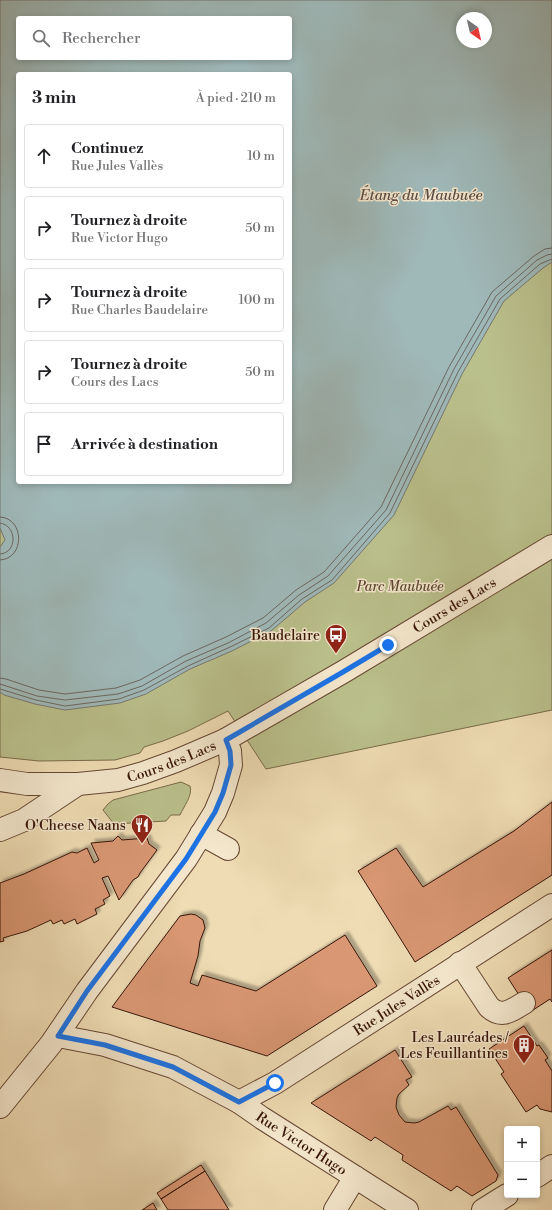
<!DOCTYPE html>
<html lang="fr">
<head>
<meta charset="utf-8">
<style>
	body { margin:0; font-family:"Libre Bodoni",serif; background:#f2f2f2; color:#202124 }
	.controls { position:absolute; right:12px; bottom:12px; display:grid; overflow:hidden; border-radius:4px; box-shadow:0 2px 6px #0003 }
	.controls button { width:36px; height:36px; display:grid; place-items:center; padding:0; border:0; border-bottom:1px solid #e0e0e0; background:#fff; color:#202124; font:20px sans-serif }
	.compass { position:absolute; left:456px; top:12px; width:36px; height:36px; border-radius:50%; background:#fff; box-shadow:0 2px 6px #0003; rotate:146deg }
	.stop { position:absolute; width:12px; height:12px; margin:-9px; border:3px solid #1a73e8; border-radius:50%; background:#fff }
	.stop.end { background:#1a73e8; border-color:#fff; box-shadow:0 1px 4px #0008 }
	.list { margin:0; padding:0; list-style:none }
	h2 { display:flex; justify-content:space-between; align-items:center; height:52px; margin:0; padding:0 16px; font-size:17px }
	h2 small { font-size:13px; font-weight:400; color:#757577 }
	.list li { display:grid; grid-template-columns:26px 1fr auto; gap:12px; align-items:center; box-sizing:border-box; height:64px; margin:0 8px 8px; padding:0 8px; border:1px solid #e0e0e0; border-radius:4px }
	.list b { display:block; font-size:15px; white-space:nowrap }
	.list p { margin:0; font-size:13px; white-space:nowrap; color:#757577 }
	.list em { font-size:13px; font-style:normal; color:#757577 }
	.icon { flex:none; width:22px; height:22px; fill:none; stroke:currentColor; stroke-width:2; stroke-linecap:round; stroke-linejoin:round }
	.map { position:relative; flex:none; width:552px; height:1210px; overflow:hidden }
	.search { position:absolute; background:#fff; box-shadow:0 2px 6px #0003; left:16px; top:16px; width:276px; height:44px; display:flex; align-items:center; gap:10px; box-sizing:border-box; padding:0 14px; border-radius:4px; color:#757577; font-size:15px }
	.panel { position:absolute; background:#fff; box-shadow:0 2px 6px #0003; left:16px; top:72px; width:276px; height:412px; border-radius:4px }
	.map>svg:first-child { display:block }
	.green { fill:#bac08c; stroke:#796a4a; fill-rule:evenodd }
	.water { fill:#9fb9b9; stroke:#767772; fill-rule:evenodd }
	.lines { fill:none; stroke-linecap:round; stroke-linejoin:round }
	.shore { stroke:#6c6760; stroke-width:1 }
	.building { fill:#d99773; stroke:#381508; filter:url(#shadow) }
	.minor-casing { stroke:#664733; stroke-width:24 }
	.minor { stroke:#f5e8ce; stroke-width:22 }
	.route { stroke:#1a73e8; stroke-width:5 }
	.labels { text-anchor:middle; stroke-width:3; stroke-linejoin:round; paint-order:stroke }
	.park-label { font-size:14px; font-style:italic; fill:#5f4830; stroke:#f5e8ce }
	.street-label { font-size:14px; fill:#381508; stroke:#f5e8ce }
	.poi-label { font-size:14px; fill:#381508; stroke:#f5e8ce; text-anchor:end }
	.water-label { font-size:15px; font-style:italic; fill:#5c4e46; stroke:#f5e8ce }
</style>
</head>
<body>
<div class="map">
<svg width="552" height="1210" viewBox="0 0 552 1210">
	<defs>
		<filter id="shadow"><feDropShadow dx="3.5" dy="-3.5" stdDeviation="1" flood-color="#0004"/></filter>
	</defs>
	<rect width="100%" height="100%" fill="#efdcb4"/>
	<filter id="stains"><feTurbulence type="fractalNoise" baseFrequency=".005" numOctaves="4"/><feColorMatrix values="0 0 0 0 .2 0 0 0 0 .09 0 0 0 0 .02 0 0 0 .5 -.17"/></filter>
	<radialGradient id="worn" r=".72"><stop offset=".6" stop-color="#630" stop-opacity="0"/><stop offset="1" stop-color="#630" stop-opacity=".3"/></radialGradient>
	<path class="green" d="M 0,0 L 552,0 L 552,710 L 266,769 L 228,711 L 188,731 L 163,741 L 144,747 L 140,753 L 115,760 L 39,761 L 0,757 ZM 18,18 L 290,18 L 290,58 L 18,58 ZM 462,18 L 486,18 L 486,42 L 462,42 ZM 18,74 L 290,74 L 290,482 L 18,482 Z
		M 181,782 L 190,786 C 193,795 184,806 180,815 L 171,815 L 166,821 L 114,824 L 103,810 L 108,804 L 113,800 Z"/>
	<path class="water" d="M 0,0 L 552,0 L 552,262 L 543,268 L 504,301 L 462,374 L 394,515 L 334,583 L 305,602 L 271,631 L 232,651 L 190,669 L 146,694 L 120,703 L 65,710 L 35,704 L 4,695 L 0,692 L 0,547 L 5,540 L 0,528 ZM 18,18 L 290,18 L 290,58 L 18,58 ZM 462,18 L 486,18 L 486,42 L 462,42 ZM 18,74 L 290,74 L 290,482 L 18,482 Z"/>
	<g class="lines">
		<path class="shore" d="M 0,517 C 25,518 25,559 0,560
			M 0,523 C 17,525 18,553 0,554
			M 0,678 L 6,679 L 39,690 L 65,694 L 116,688 L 140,680 L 183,656 L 226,637 L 263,618 L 296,590 L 324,572 L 381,507 L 449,367 L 492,292 L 534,256 L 545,249 L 552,248
			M 0,684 L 37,696 L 65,700 L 118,694 L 142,686 L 186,661 L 228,643 L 266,623 L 299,595 L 328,576 L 386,510 L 454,369 L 496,296 L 537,260 L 547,255 L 552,254
			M 0,689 L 36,700 L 65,706 L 119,699 L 144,690 L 188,666 L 230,647 L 269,628 L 302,599 L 332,580 L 390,513 L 458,372 L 500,299 L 540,264 L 552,259"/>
	</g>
	<path class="building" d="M 552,802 L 552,875 L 415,962 L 358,871 L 396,848 L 423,887 L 514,831 Z
		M 118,836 L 122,840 L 147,838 L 149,844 L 157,850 L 140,873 L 138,877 L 133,880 L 119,900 L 108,876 L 102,878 L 110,896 L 103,900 L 105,904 L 95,909 L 97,914 L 77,924 L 75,919 L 64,924 L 62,920 L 53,924 L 51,920 L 27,931 L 3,938 L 4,941 L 0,942 L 0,883 L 24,874 L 72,852 L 77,853 L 87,848 L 94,863 L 99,860 L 91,843 L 113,841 Z
		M 191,914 L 196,915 L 203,920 L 205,928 L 200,941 L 198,956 L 190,983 L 198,986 L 202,975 L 256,991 L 345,935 L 377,986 L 267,1056 L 112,1007 L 180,916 Z
		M 552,950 L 552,1002 L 550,999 L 530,1012 L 508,978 Z
		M 524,1026 L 537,1046 L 539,1045 L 548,1058 L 545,1060 L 552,1071 L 552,1112 L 540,1109 L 537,1105 L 526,1112 L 501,1074 L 504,1072 L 489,1049 Z
		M 395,1050 L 412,1077 L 406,1080 L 409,1085 L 399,1094 L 397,1098 L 396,1107 L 399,1115 L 405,1122 L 414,1123 L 419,1122 L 448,1106 L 451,1110 L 456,1107 L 498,1175 L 496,1181 L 472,1196 L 457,1186 L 451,1191 L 402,1160 L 403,1155 L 375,1137 L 371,1141 L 311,1103 Z
		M 201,1165 L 205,1171 L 161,1199 L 157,1193 Z
		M 205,1171 L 229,1210 L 168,1210 L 161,1199 Z
		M 153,1203 L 157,1210 L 142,1210 Z"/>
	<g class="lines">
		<g class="minor-casing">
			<g id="minor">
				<path id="s1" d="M 0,780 L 27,784 L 78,784 L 118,780 L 143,773 L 176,761 L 225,740 L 343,672 L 552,546"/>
				<path d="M 0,830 L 24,820 L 78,784"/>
				<path d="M 201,834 L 228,849"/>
				<path d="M 460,963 L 489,1007 C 502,1019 512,1010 524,1003"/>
				<path id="s2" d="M 58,1036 L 105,1045 L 173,1067 L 239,1102 L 262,1118 L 407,1210"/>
				<path id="s3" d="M 239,1102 L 275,1083 L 552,905"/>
				<path d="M 0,1107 L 51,1044 L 87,991 L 186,859 L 215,812 L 223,793 L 231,765 L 230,751 L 225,740"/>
				<path d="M 537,1176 L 552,1166"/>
				<path d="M 335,1210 L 355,1177"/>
				<path d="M 483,1210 L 507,1195"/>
			</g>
		</g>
		<use href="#minor" class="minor"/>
	</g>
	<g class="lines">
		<path class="route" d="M 275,1083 L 239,1102 L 173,1067 L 105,1045 L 58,1036 L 87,991 L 186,859 L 215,812 L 223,793 L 231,765 L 230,751 L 226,740 L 343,672 L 388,645"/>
	</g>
	<defs>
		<g id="bus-pin" transform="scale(1.15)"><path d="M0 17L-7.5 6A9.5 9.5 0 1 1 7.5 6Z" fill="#8f2418" stroke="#f5e8ce"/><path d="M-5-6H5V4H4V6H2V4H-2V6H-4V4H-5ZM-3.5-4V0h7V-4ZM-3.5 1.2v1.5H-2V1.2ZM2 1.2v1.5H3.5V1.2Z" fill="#fff"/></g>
		<g id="restaurant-pin" transform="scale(1.15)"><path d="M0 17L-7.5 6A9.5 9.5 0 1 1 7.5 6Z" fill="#8f2418" stroke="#f5e8ce"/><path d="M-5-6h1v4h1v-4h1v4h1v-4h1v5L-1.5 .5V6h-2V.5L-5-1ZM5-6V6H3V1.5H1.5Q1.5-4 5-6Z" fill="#fff"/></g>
		<g id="building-pin" transform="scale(1.15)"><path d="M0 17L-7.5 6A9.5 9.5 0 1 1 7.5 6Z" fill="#8f2418" stroke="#f5e8ce"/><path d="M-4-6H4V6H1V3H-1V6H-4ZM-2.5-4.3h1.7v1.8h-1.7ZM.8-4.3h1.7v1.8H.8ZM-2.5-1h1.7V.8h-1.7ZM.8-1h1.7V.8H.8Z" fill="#fff"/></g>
	</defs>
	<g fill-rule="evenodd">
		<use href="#bus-pin" x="336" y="635"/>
		<use href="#restaurant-pin" x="142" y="825"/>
		<use href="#building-pin" x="524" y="1045"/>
	</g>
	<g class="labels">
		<g class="park-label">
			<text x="400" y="591">Parc Maubuée</text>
		</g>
		<g class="street-label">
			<text dy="5" stroke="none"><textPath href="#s1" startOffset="499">Cours des Lacs</textPath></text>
			<text dy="5" stroke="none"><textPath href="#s1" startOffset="175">Cours des Lacs</textPath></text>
			<text dy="5" stroke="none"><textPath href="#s3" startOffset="185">Rue Jules Vallès</textPath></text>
			<text dy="5" stroke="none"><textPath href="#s2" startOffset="269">Rue Victor Hugo</textPath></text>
		</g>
		<g class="poi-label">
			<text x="320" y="640">Baudelaire</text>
			<text x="126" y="830">O'Cheese Naans</text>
			<text x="508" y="1042">Les Lauréades /<tspan x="508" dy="16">Les Feuillantines</tspan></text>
		</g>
		<g class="water-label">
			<text x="421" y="200">Étang du Maubuée</text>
		</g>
	</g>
	<rect width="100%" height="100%" filter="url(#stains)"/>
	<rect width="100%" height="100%" fill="url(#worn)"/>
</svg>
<div class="controls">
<button>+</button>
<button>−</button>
</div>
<svg class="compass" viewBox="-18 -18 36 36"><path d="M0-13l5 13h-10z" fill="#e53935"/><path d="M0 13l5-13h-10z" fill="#757577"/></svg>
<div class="stop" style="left:275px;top:1083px"></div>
<div class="stop end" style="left:388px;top:645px"></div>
<div class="search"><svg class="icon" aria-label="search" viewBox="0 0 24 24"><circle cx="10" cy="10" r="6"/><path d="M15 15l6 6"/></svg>Rechercher</div>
<section class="panel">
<h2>3 min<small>À pied · 210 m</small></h2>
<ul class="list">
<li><svg class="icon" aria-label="ahead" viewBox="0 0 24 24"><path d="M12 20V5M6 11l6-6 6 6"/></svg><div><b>Continuez</b><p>Rue Jules Vallès</p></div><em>10 m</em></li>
<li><svg class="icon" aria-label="right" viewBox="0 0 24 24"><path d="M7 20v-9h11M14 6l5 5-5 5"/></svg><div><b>Tournez à droite</b><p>Rue Victor Hugo</p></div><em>50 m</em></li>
<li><svg class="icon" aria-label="right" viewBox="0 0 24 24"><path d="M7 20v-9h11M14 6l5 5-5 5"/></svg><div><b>Tournez à droite</b><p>Rue Charles Baudelaire</p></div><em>100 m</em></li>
<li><svg class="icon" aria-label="right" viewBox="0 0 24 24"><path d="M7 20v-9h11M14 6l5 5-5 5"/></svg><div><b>Tournez à droite</b><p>Cours des Lacs</p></div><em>50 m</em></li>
<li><svg class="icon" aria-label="arrive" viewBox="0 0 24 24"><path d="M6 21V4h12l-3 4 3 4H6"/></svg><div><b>Arrivée à destination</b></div></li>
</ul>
</section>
</div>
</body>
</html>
